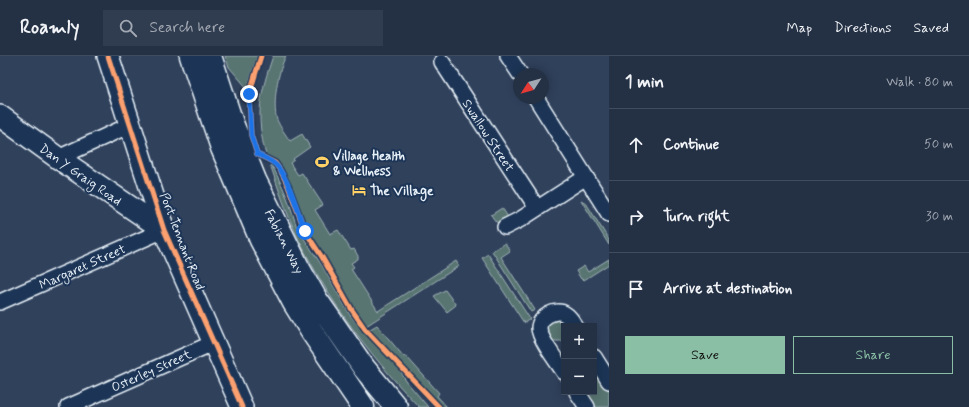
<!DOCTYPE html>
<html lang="en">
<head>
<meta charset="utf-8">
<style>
	body { margin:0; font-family:Mynerve,sans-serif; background:#303d50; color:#f1f3f6 }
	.controls { position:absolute; right:12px; bottom:12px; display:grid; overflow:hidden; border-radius:0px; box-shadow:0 2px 10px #0003 }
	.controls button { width:36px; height:36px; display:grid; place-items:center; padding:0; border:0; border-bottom:1px solid #414c5e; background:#243145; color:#f1f3f6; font:20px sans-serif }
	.compass { position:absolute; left:513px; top:12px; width:36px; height:36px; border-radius:50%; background:#243145; box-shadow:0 2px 10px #0003; rotate:234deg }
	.stop { position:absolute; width:12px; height:12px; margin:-9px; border:3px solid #1a73e8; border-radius:50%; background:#fff }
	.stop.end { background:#1a73e8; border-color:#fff; box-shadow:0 1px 4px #0008 }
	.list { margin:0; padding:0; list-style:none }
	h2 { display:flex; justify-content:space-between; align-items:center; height:52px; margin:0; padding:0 16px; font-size:17px }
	h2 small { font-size:13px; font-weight:400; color:#a3a9b3 }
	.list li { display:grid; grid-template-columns:26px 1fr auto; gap:12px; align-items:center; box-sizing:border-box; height:72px; padding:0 16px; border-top:1px solid #414c5e }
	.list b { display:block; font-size:15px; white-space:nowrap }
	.list em { font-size:13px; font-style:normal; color:#a3a9b3 }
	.actions { display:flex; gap:8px; padding:12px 16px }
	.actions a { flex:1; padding:9px 0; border:1px solid #8abfa5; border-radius:0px; text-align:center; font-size:14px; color:#8abfa5 }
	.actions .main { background:#8abfa5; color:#111 }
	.icon { flex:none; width:22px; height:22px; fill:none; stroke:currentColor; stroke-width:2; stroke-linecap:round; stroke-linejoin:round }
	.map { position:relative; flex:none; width:609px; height:351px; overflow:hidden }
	header { display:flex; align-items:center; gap:24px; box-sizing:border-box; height:56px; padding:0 20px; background:#243145; border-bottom:1px solid #414c5e }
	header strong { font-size:19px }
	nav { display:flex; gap:22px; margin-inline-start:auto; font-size:14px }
	.search { width:280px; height:36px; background:#303d50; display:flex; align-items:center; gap:10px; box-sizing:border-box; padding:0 14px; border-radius:0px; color:#a3a9b3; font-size:15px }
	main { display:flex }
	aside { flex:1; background:#243145 }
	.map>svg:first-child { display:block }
	.green { fill:#587472; stroke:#a0b2b5 }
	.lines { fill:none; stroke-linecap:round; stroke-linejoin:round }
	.street-casing { stroke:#e8f1f8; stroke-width:18 }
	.secondary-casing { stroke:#e8f1f8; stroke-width:24 }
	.highway-casing { stroke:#e8f1f8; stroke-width:25 }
	.street { stroke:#1d3557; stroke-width:15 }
	.secondary { stroke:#1d3557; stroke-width:21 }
	.highway { stroke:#1d3557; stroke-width:22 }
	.cycleway-casing { stroke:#1d3557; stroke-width:8 }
	.cycleway { stroke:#fca06f; stroke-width:5 }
	.route { stroke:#1a73e8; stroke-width:5 }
	.labels { text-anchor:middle; stroke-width:4; stroke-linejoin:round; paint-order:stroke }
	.street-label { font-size:13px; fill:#e8f1f8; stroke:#1d3557 }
	.poi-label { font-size:13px; font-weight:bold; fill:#e8f1f8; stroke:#1d3557; text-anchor:start }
</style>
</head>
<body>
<header>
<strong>Roamly</strong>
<div class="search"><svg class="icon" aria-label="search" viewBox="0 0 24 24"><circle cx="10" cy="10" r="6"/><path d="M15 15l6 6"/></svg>Search here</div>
<nav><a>Map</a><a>Directions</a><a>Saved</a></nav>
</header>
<main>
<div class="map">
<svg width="609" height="351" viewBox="0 0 609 351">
	<rect width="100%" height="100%" fill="#30415c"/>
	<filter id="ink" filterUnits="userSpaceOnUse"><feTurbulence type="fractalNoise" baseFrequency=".025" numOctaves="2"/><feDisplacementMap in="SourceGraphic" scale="8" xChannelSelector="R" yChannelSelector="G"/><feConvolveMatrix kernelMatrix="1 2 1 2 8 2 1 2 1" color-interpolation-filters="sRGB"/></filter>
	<g filter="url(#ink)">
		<path class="green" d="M 225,0 L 257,0 L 247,32 L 229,11 Z
			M 273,0 L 286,0 C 278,14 272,48 277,64 C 280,71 286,79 290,85 L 302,78 L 310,91 L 293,103 L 294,104 L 290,107 L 298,119 L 302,117 L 323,149 L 315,154 L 330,178 L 338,174 L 351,194 L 354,193 L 358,200 L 358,203 L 351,207 L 354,211 L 351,213 L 378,255 L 456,205 L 459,210 L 366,270 C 350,250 340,226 326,205 C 319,193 308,182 302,170 C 292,150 291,126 278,107 C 275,103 269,103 266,99 C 255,59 260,38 273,0 Z
			M 269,105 L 275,115 L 283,132 L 290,149 L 297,172 L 321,208 L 350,259 L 361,273 L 399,313 L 406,325 L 428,351 L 419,351 C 372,302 329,246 299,184 C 287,159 278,132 269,105 Z
			M 581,144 L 586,147 L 609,184 L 609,189 Z
			M 502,152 L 510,164 L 499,167 L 496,166 L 491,159 Z
			M 505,187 L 510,195 L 501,201 L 535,254 L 531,256 L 492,195 Z
			M 488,198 L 530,263 L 524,267 L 482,202 Z
			M 609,203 L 609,208 L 584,224 L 581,223 L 576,215 L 584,210 L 588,216 Z
			M 445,234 L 456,249 L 447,256 L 434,240 Z
			M 555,263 L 561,264 L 568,270 L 564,270 L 564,288 L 562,285 L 551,285 L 546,278 L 547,268 Z
			M 377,269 L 404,301 L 406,300 L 439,337 L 437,340 L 447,351 L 443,351 L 370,273 Z
			M 603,322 L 609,333 L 609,351 L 595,351 L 584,336 L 594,336 L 594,323 Z"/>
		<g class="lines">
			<g class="street-casing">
				<path id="street" d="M 508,0 L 520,18
					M 442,6 L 537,152
					M 536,42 L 609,158
					M 58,102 L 130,69
					M 505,171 L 521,163 L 586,121
					M 0,246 L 164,174
					M 594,301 L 609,325
					M 564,316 C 558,307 539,282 539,272 C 539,261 556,252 565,258 C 570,261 572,265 575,270
					M 577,336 L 587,351
					M 68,351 L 213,287"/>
			</g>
			<g class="secondary-casing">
				<path id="secondary" d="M 108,0 L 164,174 L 242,351
					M 0,60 L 58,102 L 164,174"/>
			</g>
			<g class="highway-casing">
				<path id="highway" d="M 191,0 L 222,92 L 261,184 L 294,247 L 312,276 L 363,351
					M 210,0 L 232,67 L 255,124 L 299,213 L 316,243 L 364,312 L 396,351"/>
			</g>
			<use href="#street" class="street"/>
			<use href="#secondary" class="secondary"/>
			<use href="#highway" class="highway"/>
			<g class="cycleway-casing">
				<path id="cycleway" d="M 108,0 L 164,174 L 242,351
					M 261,0 L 249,39 L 251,79 L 257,98 L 275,107 L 280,114 L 288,130 L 305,175 L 322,201 L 352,254 L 365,273 L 439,351"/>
			</g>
			<use href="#cycleway" class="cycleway"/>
		</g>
	</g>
	<g class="lines" filter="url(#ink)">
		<path class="route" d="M 249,38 L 251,79 L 257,98 C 263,101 271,104 276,109 C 289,122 298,157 305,175"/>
	</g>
	<defs>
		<g id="stadium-bare" transform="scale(1.08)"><path d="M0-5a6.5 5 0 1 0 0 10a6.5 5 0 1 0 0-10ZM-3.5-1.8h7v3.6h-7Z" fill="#ffd166" stroke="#1d3557" stroke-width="2.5" paint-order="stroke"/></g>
		<g id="hotel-bare" transform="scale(1.08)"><path d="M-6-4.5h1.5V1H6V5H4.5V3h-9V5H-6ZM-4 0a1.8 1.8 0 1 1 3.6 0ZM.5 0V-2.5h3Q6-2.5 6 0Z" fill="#ffd166" stroke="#1d3557" stroke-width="2.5" paint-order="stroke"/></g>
	</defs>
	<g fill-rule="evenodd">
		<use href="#stadium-bare" x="322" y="106"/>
		<use href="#hotel-bare" x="359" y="134"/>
	</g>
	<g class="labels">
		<g class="street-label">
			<text transform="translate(489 79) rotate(57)" y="5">Swallow Street</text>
			<text transform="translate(81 118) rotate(35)" y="5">Dan Y Graig Road</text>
			<text transform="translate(183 185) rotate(69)" y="5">Port Tennant Road</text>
			<text transform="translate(285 185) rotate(63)" y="5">Fabian Way</text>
			<text transform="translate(82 210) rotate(-24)" y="5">Margaret Street</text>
			<text transform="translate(151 314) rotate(-24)" y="5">Osterley Street</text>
		</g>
		<g class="poi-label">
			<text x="333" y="104">Village Health<tspan x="333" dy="15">&amp; Wellness</tspan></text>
			<text x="370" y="139">The Village</text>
		</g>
	</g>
</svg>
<div class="controls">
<button>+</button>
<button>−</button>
</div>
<svg class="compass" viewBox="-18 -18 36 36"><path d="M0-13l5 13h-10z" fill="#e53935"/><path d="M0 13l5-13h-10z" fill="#a3a9b3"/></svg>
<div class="stop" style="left:305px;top:175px"></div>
<div class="stop end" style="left:249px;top:38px"></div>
</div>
<aside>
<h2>1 min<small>Walk · 80 m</small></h2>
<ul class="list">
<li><svg class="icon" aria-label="ahead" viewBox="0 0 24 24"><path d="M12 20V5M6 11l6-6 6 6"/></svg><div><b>Continue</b></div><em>50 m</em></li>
<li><svg class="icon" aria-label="right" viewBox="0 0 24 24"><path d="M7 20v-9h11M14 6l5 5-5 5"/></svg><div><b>Turn right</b></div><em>30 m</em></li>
<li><svg class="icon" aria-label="arrive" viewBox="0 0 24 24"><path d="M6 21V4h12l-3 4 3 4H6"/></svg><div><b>Arrive at destination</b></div></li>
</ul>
<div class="actions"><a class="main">Save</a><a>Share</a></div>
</aside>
</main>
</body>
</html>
